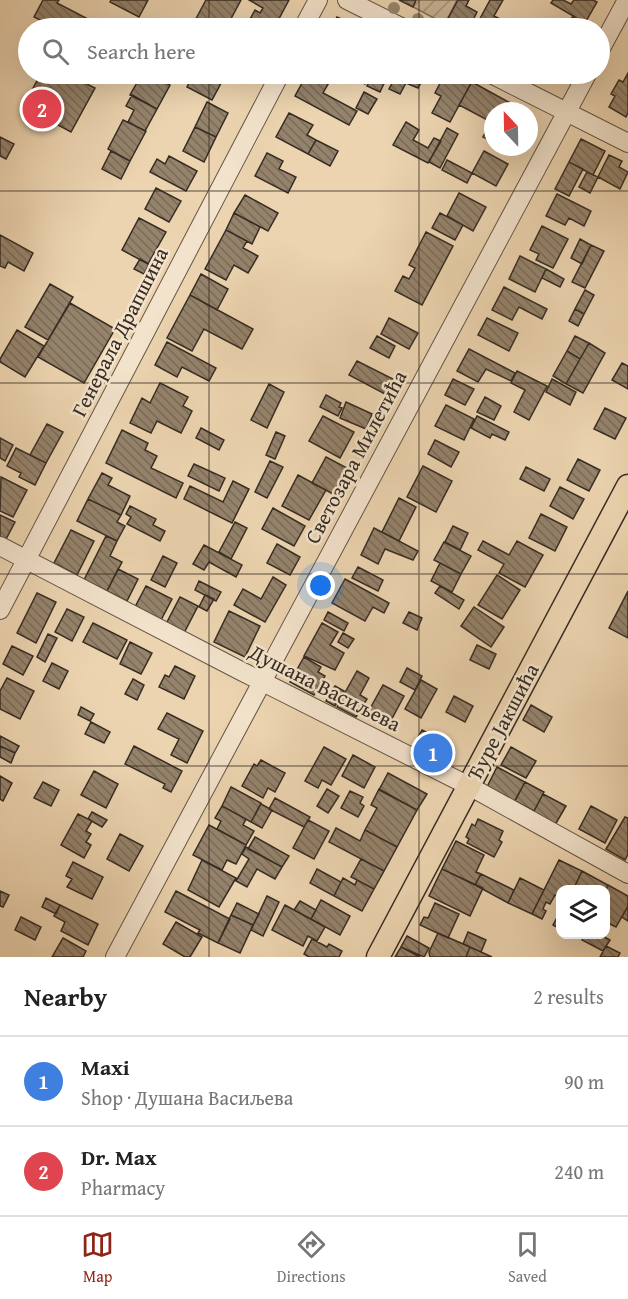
<!DOCTYPE html>
<html lang="en">
<head>
<meta charset="utf-8">
<style>
	body { margin:0; font-family:"Gentium Book Plus",serif; background:#f2f2f2; color:#222 }
	.controls { position:absolute; right:18px; bottom:18px; display:grid; overflow:hidden; border-radius:12px; box-shadow:0 6px 24px #0002 }
	.controls button { width:54px; height:54px; display:grid; place-items:center; padding:0; border:0; border-bottom:2px solid #e0e0e0; background:#fff; color:#222; font:30px sans-serif }
	.compass { position:absolute; left:484px; top:102px; width:54px; height:54px; border-radius:50%; background:#fff; box-shadow:0 6px 24px #0002; rotate:338deg }
	.you { position:absolute; left:321px; top:586px; width:21px; height:21px; margin:-15px; border:4px solid #fff; border-radius:50%; background:#1a73e8; box-shadow:0 0 0 9px #1a73e833 }
	.badge { display:grid; place-items:center; width:39px; height:39px; border-radius:50%; background:#8f2418; color:#fff; font-size:20px; font-weight:700 }
	.pin { position:absolute; translate:-50% -50%; border:3px solid #fff; box-shadow:0 2px 6px #0006 }
	.list { margin:0; padding:0; list-style:none }
	h2 { display:flex; justify-content:space-between; align-items:center; height:78px; margin:0; padding:0 24px; font-size:26px }
	h2 small { font-size:20px; font-weight:400; color:#767676 }
	.list li { display:grid; grid-template-columns:39px 1fr auto; gap:18px; align-items:center; box-sizing:border-box; height:90px; padding:0 24px; border-top:2px solid #e0e0e0 }
	.list b { display:block; font-size:22px; white-space:nowrap }
	.list p { margin:0; font-size:20px; white-space:nowrap; color:#767676 }
	.list em { font-size:20px; font-style:normal; color:#767676 }
	.icon { flex:none; width:33px; height:33px; fill:none; stroke:currentColor; stroke-width:2; stroke-linecap:round; stroke-linejoin:round }
	.map { position:relative; flex:none; width:628px; height:957px; overflow:hidden }
	.search { position:absolute; background:#fff; box-shadow:0 6px 24px #0002; left:18px; right:18px; top:18px; height:66px; display:flex; align-items:center; gap:15px; box-sizing:border-box; padding:0 21px; border-radius:33px; color:#767676; font-size:22px }
	.sheet { height:258px; background:#fff }
	nav { display:flex; justify-content:space-around; align-items:center; box-sizing:border-box; height:84px; border-top:2px solid #e0e0e0; background:#fff; font-size:16px; color:#767676 }
	nav a { display:grid; justify-items:center; gap:3px }
	nav .on { color:#8f2418 }
	.map>svg:first-child { display:block }
	.garden { fill:url(#garden-furrows); stroke:#82725e; stroke-width:1.5 }
	.building { fill:url(#building-back-hatch); stroke:#362c23; stroke-width:1.5 }
	.lines { fill:none; stroke-linecap:round; stroke-linejoin:round }
	.minor-casing { stroke:#645646; stroke-width:20 }
	.major-casing { stroke:#362c23; stroke-width:25 }
	.minor { stroke:#f3e3cc; stroke-width:18 }
	.major { stroke:#ecd4b0; stroke-width:22 }
	.tree { fill:#98876f }
	.grid { fill:none; stroke:#362c23; stroke-width:1.5; stroke-opacity:0.55 }
	.labels { text-anchor:middle; stroke-width:5; stroke-linejoin:round; paint-order:stroke }
	.street-label { font-size:21px; fill:#362c23; stroke:#f3e3cc }
</style>
</head>
<body>
<div class="map">
<svg width="628" height="957" viewBox="0 0 628 957">
	<defs>
		<pattern id="garden-furrows" width="10" height="10" patternUnits="userSpaceOnUse" patternTransform="scale(1.5)"><rect width="10" height="10" fill="#cdb798"/><path d="M-1 1l2-2M0 10L10 0M9 11l2-2" fill="none" stroke="#a7957c"/></pattern>
		<pattern id="building-back-hatch" width="6" height="6" patternUnits="userSpaceOnUse" patternTransform="scale(1.5)"><rect width="6" height="6" fill="#95836c"/><path d="M-1 5l2 2M0 0l6 6M5-1l2 2" fill="none" stroke="#7a6b58"/></pattern>
	</defs>
	<rect width="100%" height="100%" fill="#ecd4b0"/>
	<filter id="stains"><feTurbulence type="fractalNoise" baseFrequency=".00333" numOctaves="4"/><feColorMatrix values="0 0 0 0 .2 0 0 0 0 .09 0 0 0 0 .02 0 0 0 .5 -.17"/></filter>
	<radialGradient id="worn" r=".72"><stop offset=".6" stop-color="#630" stop-opacity="0"/><stop offset="1" stop-color="#630" stop-opacity=".3"/></radialGradient>
	<path class="garden" d="M 416,0 L 457,0 L 445,24 L 413,7 Z"/>
	<path class="building" d="M 43,0 L 59,0 L 57,3 L 105,28 L 56,28 L 34,17 Z
		M 111,0 L 148,0 L 139,17 L 110,2 Z
		M 206,0 L 241,0 L 226,28 L 191,28 Z
		M 249,0 L 289,0 L 274,28 L 259,28 L 248,23 L 255,10 L 260,13 L 263,8 Z
		M 399,0 L 416,0 L 413,7 Z
		M 458,0 L 469,0 L 466,6 L 477,12 L 469,28 L 453,28 L 445,24 Z
		M 490,0 L 503,0 L 494,16 L 508,23 L 505,28 L 475,28 Z
		M 553,0 L 563,0 L 571,4 L 574,0 L 593,0 L 597,2 L 585,23 L 551,3 Z
		M 573,16 L 585,23 L 582,28 L 565,28 Z
		M 337,17 L 350,23 L 348,28 L 331,28 Z
		M 628,73 L 628,113 L 626,117 L 609,107 L 615,96 L 611,94 L 619,80 L 623,82 Z
		M 46,74 L 67,74 L 95,88 L 71,132 L 34,112 L 31,113 L 27,104 L 30,102 L 35,94 L 31,92 L 39,77 L 43,79 Z
		M 142,74 L 147,74 L 170,85 L 157,109 L 130,95 Z
		M 194,74 L 226,74 L 212,100 L 187,87 Z
		M 307,74 L 320,74 L 331,79 L 323,93 L 357,111 L 349,125 L 295,96 Z
		M 320,74 L 335,74 L 332,80 Z
		M 344,74 L 367,74 L 370,75 L 365,84 Z
		M 374,74 L 426,74 L 418,88 L 406,83 L 400,94 L 389,89 L 395,78 L 388,75 L 380,92 L 367,86 Z
		M 445,74 L 454,74 L 471,83 L 450,122 L 432,113 L 441,96 L 435,93 Z
		M 472,82 L 525,111 L 493,111 L 493,123 L 459,105 Z
		M 364,92 L 377,99 L 368,114 L 356,108 Z
		M 132,95 L 157,109 L 145,131 L 128,122 L 134,110 L 126,106 Z
		M 207,102 L 228,113 L 216,137 L 195,127 Z
		M 289,113 L 313,125 L 307,135 L 316,140 L 308,154 L 276,137 Z
		M 123,120 L 146,131 L 130,161 L 108,149 Z
		M 406,122 L 419,130 L 413,140 L 428,148 L 434,138 L 441,141 L 428,163 L 393,145 Z
		M 491,122 L 493,123 L 493,142 L 483,137 Z
		M 195,127 L 216,137 L 204,162 L 183,151 Z
		M 447,128 L 458,134 L 440,168 L 429,162 Z
		M 0,137 L 14,144 L 6,159 L 0,156 Z
		M 581,139 L 605,151 L 593,175 L 569,162 Z
		M 316,140 L 338,151 L 330,166 L 308,154 Z
		M 111,151 L 130,161 L 121,179 L 102,169 Z
		M 484,151 L 508,164 L 496,186 L 472,173 Z
		M 267,153 L 283,161 L 279,169 L 296,177 L 288,193 L 255,176 Z
		M 609,155 L 622,161 L 619,167 L 628,172 L 620,189 L 598,177 Z
		M 169,156 L 197,171 L 186,191 L 150,172 L 157,159 L 165,164 Z
		M 447,160 L 472,173 L 467,183 L 442,170 Z
		M 569,162 L 583,169 L 569,196 L 555,189 Z
		M 587,172 L 598,177 L 590,193 L 579,187 Z
		M 156,188 L 181,201 L 169,222 L 145,209 Z
		M 459,193 L 486,207 L 473,231 L 447,216 Z
		M 557,194 L 591,211 L 584,226 L 569,218 L 565,225 L 546,216 Z
		M 245,195 L 278,213 L 268,231 L 234,213 Z
		M 234,213 L 260,227 L 252,244 L 226,230 Z
		M 440,213 L 463,225 L 455,240 L 432,228 Z
		M 139,218 L 166,232 L 148,264 L 122,250 Z
		M 542,226 L 568,239 L 553,268 L 536,260 L 539,254 L 530,250 Z
		M 226,230 L 247,241 L 243,248 L 258,256 L 248,273 L 234,265 L 226,280 L 205,269 Z
		M 426,232 L 453,246 L 422,305 L 395,291 L 403,276 L 409,279 L 415,268 L 409,265 Z
		M 0,235 L 33,253 L 24,271 L 8,262 L 5,268 L 0,266 Z
		M 580,239 L 591,245 L 582,264 L 571,258 Z
		M 591,245 L 604,251 L 585,288 L 572,282 Z
		M 520,256 L 546,269 L 535,292 L 509,279 Z
		M 140,259 L 149,264 L 144,274 L 134,269 Z
		M 546,269 L 564,279 L 560,287 L 542,278 Z
		M 201,274 L 228,289 L 217,310 L 190,295 Z
		M 50,284 L 73,297 L 48,340 L 25,327 Z
		M 504,287 L 547,309 L 542,319 L 519,307 L 512,320 L 492,310 Z
		M 585,290 L 594,295 L 584,314 L 575,309 Z
		M 190,295 L 253,329 L 242,349 L 204,329 L 192,351 L 167,338 Z
		M 70,303 L 115,329 L 84,383 L 38,357 Z
		M 575,309 L 584,314 L 578,326 L 569,321 Z
		M 389,318 L 418,333 L 409,349 L 381,334 Z
		M 487,318 L 518,333 L 509,351 L 478,335 Z
		M 17,330 L 44,346 L 25,377 L 0,362 L 0,359 Z
		M 377,336 L 395,346 L 389,358 L 370,348 Z
		M 575,336 L 589,343 L 580,359 L 567,351 Z
		M 167,342 L 216,368 L 209,381 L 182,367 L 177,377 L 155,365 Z
		M 589,343 L 605,353 L 583,393 L 566,384 Z
		M 469,349 L 515,373 L 511,381 L 486,369 L 478,382 L 457,371 Z
		M 567,351 L 580,359 L 566,384 L 553,376 Z
		M 357,361 L 393,379 L 385,394 L 349,375 Z
		M 622,363 L 628,366 L 628,389 L 612,380 Z
		M 517,371 L 547,386 L 529,420 L 514,412 L 525,390 L 511,383 Z
		M 453,379 L 474,389 L 465,405 L 445,395 Z
		M 552,379 L 576,392 L 570,405 L 546,392 Z
		M 160,383 L 188,397 L 183,406 L 192,411 L 181,433 L 157,421 L 151,433 L 130,423 L 142,398 L 150,403 Z
		M 269,384 L 284,392 L 267,428 L 251,420 Z
		M 326,395 L 341,403 L 339,407 L 342,408 L 338,416 L 320,407 Z
		M 485,397 L 501,406 L 494,420 L 477,412 Z
		M 346,402 L 372,414 L 366,429 L 340,418 Z
		M 446,405 L 474,419 L 464,440 L 435,426 Z
		M 605,408 L 626,418 L 615,439 L 594,429 Z
		M 323,416 L 354,432 L 340,458 L 309,441 Z
		M 477,416 L 509,432 L 505,440 L 492,434 L 490,438 L 471,428 Z
		M 47,424 L 63,432 L 46,463 L 30,455 Z
		M 201,428 L 224,440 L 219,450 L 196,438 Z
		M 122,430 L 148,443 L 145,450 L 157,456 L 151,468 L 183,483 L 176,498 L 106,463 Z
		M 276,432 L 285,436 L 275,459 L 266,455 Z
		M 0,438 L 13,445 L 5,461 L 0,458 Z
		M 435,440 L 459,452 L 451,467 L 428,454 Z
		M 16,448 L 46,463 L 35,485 L 19,477 L 21,473 L 7,466 Z
		M 326,457 L 347,468 L 333,494 L 312,483 Z
		M 578,459 L 600,470 L 589,491 L 567,480 Z
		M 270,461 L 283,467 L 267,498 L 255,492 Z
		M 194,464 L 225,478 L 219,491 L 188,476 Z
		M 423,466 L 452,481 L 436,512 L 407,497 Z
		M 526,467 L 550,479 L 544,491 L 520,479 Z
		M 102,473 L 112,478 L 108,485 L 130,496 L 121,515 L 88,499 Z
		M 298,475 L 326,490 L 309,520 L 282,506 Z
		M 1,477 L 27,490 L 13,517 L 0,511 Z
		M 233,481 L 249,489 L 232,523 L 184,499 L 190,486 L 223,502 Z
		M 560,487 L 584,499 L 573,519 L 550,506 Z
		M 399,498 L 416,507 L 399,541 L 382,532 Z
		M 88,499 L 121,515 L 117,522 L 125,526 L 117,541 L 77,521 Z
		M 130,506 L 156,519 L 153,525 L 165,531 L 160,541 L 127,524 L 131,517 L 126,514 Z
		M 273,508 L 305,526 L 294,546 L 262,529 Z
		M 541,514 L 567,527 L 555,551 L 529,538 Z
		M 0,515 L 15,522 L 5,541 L 0,539 Z
		M 235,522 L 247,528 L 231,559 L 219,552 Z
		M 453,526 L 468,533 L 460,550 L 445,542 Z
		M 374,528 L 418,551 L 413,560 L 385,549 L 378,564 L 361,555 Z
		M 71,530 L 94,541 L 77,575 L 54,563 Z
		M 106,536 L 117,541 L 110,556 L 122,562 L 107,591 L 84,580 Z
		M 483,541 L 509,555 L 517,541 L 543,555 L 525,587 L 499,573 L 504,564 L 478,550 Z
		M 444,542 L 471,556 L 461,574 L 434,560 Z
		M 277,544 L 300,557 L 290,575 L 267,563 Z
		M 204,545 L 242,565 L 236,577 L 209,562 L 204,570 L 193,564 Z
		M 163,556 L 177,563 L 165,587 L 151,580 Z
		M 440,563 L 461,574 L 452,592 L 431,581 Z
		M 358,567 L 383,580 L 378,591 L 352,578 Z
		M 118,569 L 138,579 L 127,601 L 107,591 Z
		M 497,575 L 520,590 L 502,619 L 478,605 Z
		M 273,577 L 286,585 L 265,622 L 234,605 L 243,589 L 261,599 Z
		M 345,579 L 389,603 L 384,613 L 373,607 L 365,621 L 332,603 Z
		M 199,581 L 221,592 L 216,601 L 195,590 Z
		M 146,586 L 172,599 L 161,620 L 135,607 Z
		M 440,586 L 464,600 L 459,609 L 435,593 Z
		M 628,591 L 628,638 L 609,628 Z
		M 37,593 L 56,602 L 36,643 L 17,633 Z
		M 205,595 L 214,599 L 207,611 L 199,607 Z
		M 180,597 L 198,606 L 184,633 L 166,624 Z
		M 474,607 L 504,627 L 491,647 L 461,626 Z
		M 67,609 L 84,617 L 72,641 L 55,632 Z
		M 229,611 L 260,626 L 245,657 L 214,642 Z
		M 328,612 L 348,623 L 344,631 L 324,620 Z
		M 409,612 L 422,618 L 417,630 L 403,623 Z
		M 93,623 L 127,640 L 117,659 L 83,642 Z
		M 322,623 L 338,632 L 330,645 L 344,653 L 335,670 L 304,656 Z
		M 343,633 L 354,639 L 348,648 L 338,642 Z
		M 48,634 L 57,638 L 45,662 L 37,657 Z
		M 130,642 L 152,653 L 141,674 L 120,664 Z
		M 477,645 L 496,654 L 489,669 L 470,660 Z
		M 12,646 L 33,656 L 23,675 L 3,664 Z
		M 304,657 L 321,667 L 318,672 L 325,676 L 314,695 L 290,682 Z
		M 52,663 L 68,671 L 59,689 L 43,681 Z
		M 175,666 L 195,676 L 184,699 L 159,687 L 165,675 L 169,677 Z
		M 407,668 L 422,676 L 415,690 L 400,682 Z
		M 357,671 L 369,678 L 360,695 L 367,699 L 356,717 L 337,707 Z
		M 7,678 L 34,691 L 20,719 L 0,709 L 0,691 Z
		M 133,679 L 144,685 L 137,700 L 125,694 Z
		M 421,680 L 437,689 L 421,718 L 405,709 Z
		M 383,685 L 404,696 L 387,728 L 366,716 Z
		M 335,686 L 344,691 L 335,706 L 326,701 Z
		M 454,696 L 473,706 L 465,722 L 446,712 Z
		M 531,705 L 552,717 L 544,732 L 523,720 Z
		M 81,707 L 94,714 L 90,721 L 78,715 Z
		M 167,713 L 203,731 L 187,763 L 171,755 L 179,739 L 158,729 Z
		M 91,722 L 110,732 L 104,743 L 85,734 Z
		M 422,730 L 452,745 L 443,764 L 412,749 Z
		M 0,736 L 19,746 L 15,753 L 0,746 Z
		M 0,746 L 15,753 L 11,763 L 0,757 Z
		M 134,746 L 182,771 L 171,792 L 163,788 L 165,784 L 125,764 Z
		M 324,747 L 346,759 L 331,785 L 322,780 L 318,788 L 305,781 Z
		M 511,747 L 536,761 L 526,778 L 501,765 Z
		M 353,755 L 375,767 L 364,788 L 342,776 Z
		M 261,760 L 285,773 L 275,792 L 268,788 L 263,798 L 242,786 L 254,764 L 257,766 Z
		M 497,767 L 525,782 L 514,802 L 487,787 Z
		M 94,771 L 118,784 L 106,808 L 81,795 Z
		M 388,773 L 427,794 L 417,810 L 379,790 Z
		M 0,776 L 12,783 L 3,801 L 0,799 Z
		M 43,782 L 59,790 L 51,806 L 34,798 Z
		M 525,782 L 544,792 L 534,811 L 515,801 Z
		M 231,787 L 261,803 L 251,822 L 222,806 Z
		M 327,789 L 339,796 L 328,813 L 317,806 Z
		M 379,789 L 417,810 L 397,847 L 365,830 L 377,808 L 371,805 Z
		M 350,791 L 363,797 L 360,803 L 364,806 L 358,817 L 341,808 Z
		M 543,794 L 566,806 L 555,825 L 533,813 Z
		M 275,798 L 310,817 L 304,827 L 269,809 Z
		M 261,804 L 272,810 L 262,828 L 251,822 Z
		M 222,806 L 246,819 L 243,825 L 254,831 L 246,845 L 217,829 L 221,821 L 215,818 Z
		M 591,806 L 617,820 L 605,843 L 579,829 Z
		M 92,812 L 107,820 L 102,827 L 88,819 Z
		M 78,814 L 92,821 L 86,831 L 91,834 L 86,842 L 91,845 L 84,858 L 61,845 Z
		M 625,817 L 628,818 L 628,854 L 625,860 L 606,849 Z
		M 478,819 L 503,831 L 499,840 L 502,842 L 494,857 L 467,843 L 469,839 L 466,837 L 472,824 L 475,826 Z
		M 308,820 L 329,831 L 314,859 L 293,848 Z
		M 209,825 L 246,845 L 236,864 L 227,860 L 222,870 L 193,855 Z
		M 336,828 L 360,841 L 365,830 L 397,847 L 384,871 L 329,842 Z
		M 120,834 L 143,846 L 129,871 L 107,859 Z
		M 255,837 L 289,856 L 282,867 L 248,849 Z
		M 456,841 L 484,855 L 476,872 L 481,874 L 475,885 L 442,869 Z
		M 246,847 L 282,867 L 275,879 L 257,869 L 247,887 L 236,881 L 249,859 L 242,854 Z
		M 361,859 L 384,871 L 374,889 L 351,877 Z
		M 202,860 L 236,878 L 219,907 L 188,890 Z
		M 559,860 L 582,871 L 573,890 L 560,890 L 560,898 L 555,895 L 550,904 L 546,902 L 543,909 L 546,911 L 542,919 L 532,914 Z
		M 73,862 L 103,877 L 92,899 L 67,887 L 72,879 L 66,876 Z
		M 317,869 L 341,882 L 334,896 L 310,883 Z
		M 442,869 L 483,888 L 470,916 L 429,896 Z
		M 582,871 L 608,885 L 606,890 L 573,890 Z
		M 481,874 L 514,890 L 508,903 L 475,885 Z
		M 343,878 L 355,885 L 357,880 L 374,889 L 362,911 L 334,896 Z
		M 520,878 L 544,890 L 532,914 L 508,903 Z
		M 608,885 L 628,896 L 628,906 L 616,927 L 606,922 L 606,890 Z
		M 0,891 L 9,895 L 3,907 L 0,906 Z
		M 176,891 L 230,919 L 218,943 L 198,933 L 200,930 L 165,912 Z
		M 267,896 L 279,902 L 263,936 L 251,930 Z
		M 46,898 L 60,905 L 56,914 L 42,907 Z
		M 321,900 L 350,916 L 340,935 L 311,919 Z
		M 300,901 L 316,910 L 311,919 L 294,910 Z
		M 237,903 L 259,914 L 253,925 L 231,915 Z
		M 435,903 L 459,914 L 448,938 L 420,925 L 424,917 L 428,918 Z
		M 60,905 L 98,924 L 88,945 L 61,931 L 65,922 L 54,916 Z
		M 285,905 L 325,927 L 317,941 L 308,936 L 303,946 L 272,930 Z
		M 628,906 L 628,921 L 622,917 Z
		M 560,912 L 560,929 L 553,925 Z
		M 231,915 L 253,925 L 240,953 L 218,943 Z
		M 21,917 L 41,927 L 35,940 L 15,930 Z
		M 176,922 L 202,937 L 190,957 L 185,957 L 163,944 Z
		M 468,932 L 486,940 L 481,952 L 463,944 Z
		M 438,933 L 470,947 L 466,957 L 430,957 L 429,952 Z
		M 584,934 L 599,934 L 610,940 L 603,951 L 582,940 Z
		M 407,936 L 429,948 L 424,957 L 401,947 Z
		M 63,938 L 86,951 L 83,957 L 52,957 Z
		M 312,939 L 327,947 L 329,944 L 342,951 L 339,957 L 309,957 L 304,954 Z
		M 606,946 L 620,953 L 618,957 L 600,957 Z
		M 401,947 L 420,957 L 395,957 Z
		M 470,947 L 492,957 L 466,957 Z"/>
	<g class="lines">
		<g class="minor-casing">
			<path id="minor" d="M 347,0 L 403,28
				M 303,28 L 318,0
				M 600,50 L 627,0
				M 491,74 L 628,143
				M 0,546 L 241,671 L 469,786 L 628,874
				M 0,610 L 280,74
				M 115,957 L 587,74"/>
		</g>
		<g class="major-casing">
			<path id="major" d="M 378,957 L 628,486"/>
		</g>
		<use href="#minor" class="minor"/>
		<use href="#major" class="major"/>
	</g>
	<g class="tree">
		<circle cx="394" cy="8" r="6"/>
		<circle cx="418" cy="19" r="6"/>
	</g>
	<path class="grid" d="M 209,0 L 209,28M 419,0 L 419,28M 209,74 L 209,957M 419,74 L 419,957M 0,191 L 628,191M 0,383 L 628,383M 0,574 L 628,574M 0,766 L 628,766"/>
	<g class="labels">
		<g class="street-label">
			<text transform="translate(120 332) rotate(-63)" y="7">Генерала Драпшина</text>
			<text transform="translate(356 457) rotate(-62)" y="7">Светозара Милетића</text>
			<text transform="translate(325 688) rotate(27)" y="7">Душана Васиљева</text>
			<text transform="translate(503 722) rotate(-62)" y="7">Ђуре Јакшића</text>
		</g>
	</g>
	<rect width="100%" height="100%" filter="url(#stains)"/>
	<rect width="100%" height="100%" fill="url(#worn)"/>
</svg>
<div class="controls">
<button><svg class="icon" aria-label="layers" viewBox="0 0 24 24"><path d="M12 4l9 5-9 5-9-5zM3 14l9 5 9-5"/></svg></button>
</div>
<svg class="compass" viewBox="-18 -18 36 36"><path d="M0-13l5 13h-10z" fill="#e53935"/><path d="M0 13l5-13h-10z" fill="#767676"/></svg>
<div class="you"></div>
<div class="pin badge" style="left:433px;top:753px;background:#3f7fe0">1</div>
<div class="pin badge" style="left:42px;top:109px;background:#e0444e">2</div>
<div class="search"><svg class="icon" aria-label="search" viewBox="0 0 24 24"><circle cx="10" cy="10" r="6"/><path d="M15 15l6 6"/></svg>Search here</div>
</div>
<section class="sheet">
<h2>Nearby<small>2 results</small></h2>
<ul class="list">
<li><span class="badge" style="background:#3f7fe0">1</span><div><b>Maxi</b><p>Shop · Душана Васиљева</p></div><em>90 m</em></li>
<li><span class="badge" style="background:#e0444e">2</span><div><b>Dr. Max</b><p>Pharmacy</p></div><em>240 m</em></li>
</ul>
</section>
<nav>
<a class="on"><svg class="icon" aria-label="map" viewBox="0 0 24 24"><path d="M3 6l6-2 6 2 6-2v14l-6 2-6-2-6 2zM9 4v14M15 6v14"/></svg>Map</a>
<a><svg class="icon" aria-label="directions" viewBox="0 0 24 24"><path d="M12 3l9 9-9 9-9-9zM9 14v-3h6M13 9l2 2-2 2"/></svg>Directions</a>
<a><svg class="icon" aria-label="saved" viewBox="0 0 24 24"><path d="M7 4h10v16l-5-4-5 4z"/></svg>Saved</a>
</nav>
</body>
</html>
